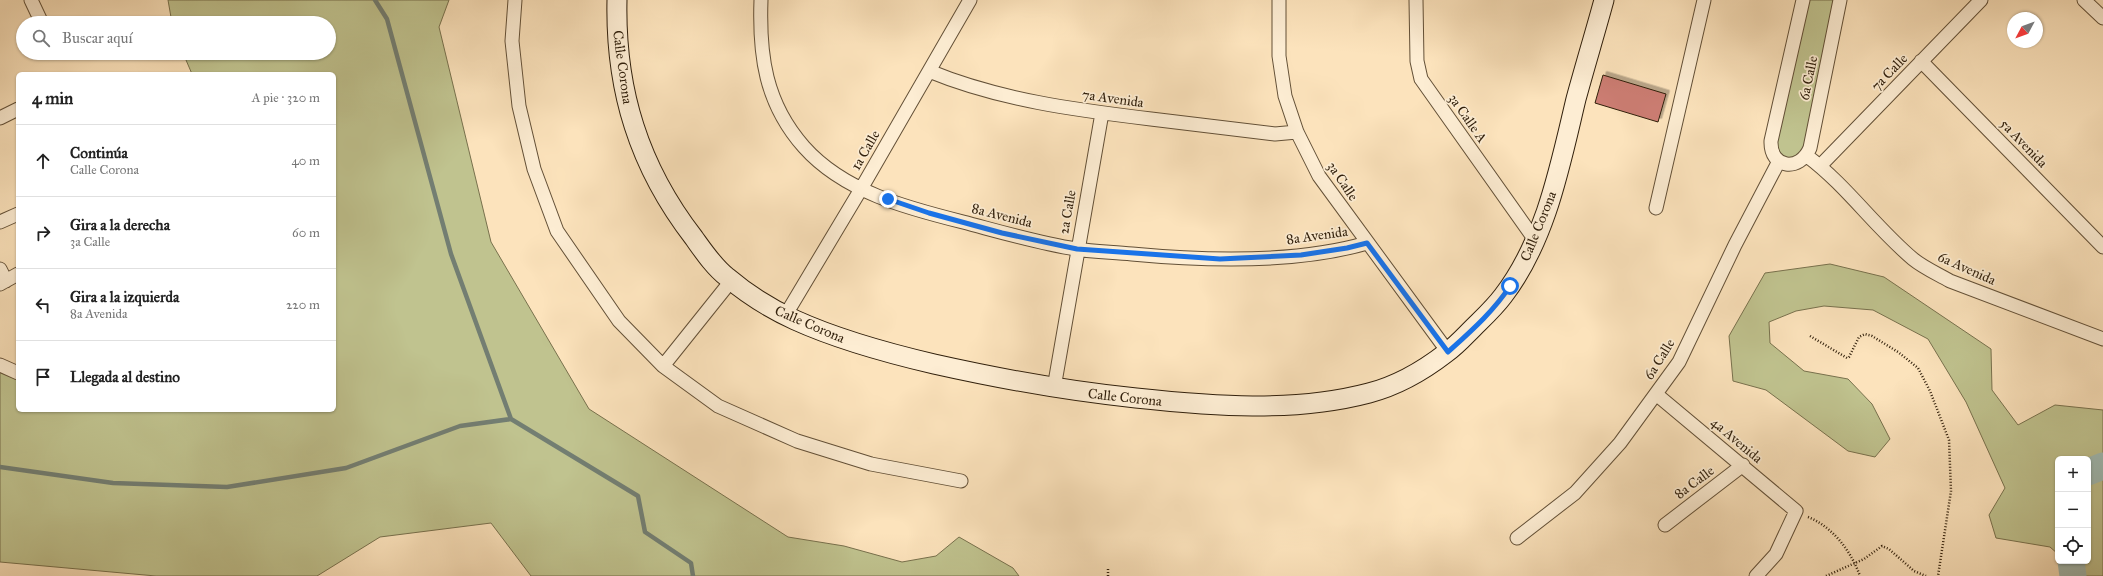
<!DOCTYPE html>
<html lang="es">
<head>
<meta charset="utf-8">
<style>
	body { margin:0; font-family:"IM FELL Great Primer",serif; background:#f2f2f2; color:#222 }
	.controls { position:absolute; right:12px; bottom:12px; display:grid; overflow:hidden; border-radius:6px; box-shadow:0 1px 3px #0004 }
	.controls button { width:36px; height:36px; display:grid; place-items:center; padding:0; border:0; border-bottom:1px solid #e0e0e0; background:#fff; color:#222; font:20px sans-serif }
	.compass { position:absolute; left:2007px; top:12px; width:36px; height:36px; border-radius:50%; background:#fff; box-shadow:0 1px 3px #0004; rotate:229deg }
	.stop { position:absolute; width:12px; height:12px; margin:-9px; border:3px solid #1a73e8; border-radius:50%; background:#fff }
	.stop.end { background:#1a73e8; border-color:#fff; box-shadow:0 1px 4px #0008 }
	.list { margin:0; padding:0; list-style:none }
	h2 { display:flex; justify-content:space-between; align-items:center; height:52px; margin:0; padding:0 16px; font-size:17px }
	h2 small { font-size:13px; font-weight:400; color:#767676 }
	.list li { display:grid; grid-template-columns:26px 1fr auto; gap:12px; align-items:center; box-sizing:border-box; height:72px; padding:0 16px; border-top:1px solid #e0e0e0 }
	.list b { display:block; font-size:15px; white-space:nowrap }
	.list p { margin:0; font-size:13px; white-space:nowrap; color:#767676 }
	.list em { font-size:13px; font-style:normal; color:#767676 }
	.icon { flex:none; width:22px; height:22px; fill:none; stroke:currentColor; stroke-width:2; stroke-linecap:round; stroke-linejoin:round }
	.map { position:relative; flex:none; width:2103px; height:576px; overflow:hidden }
	.search { position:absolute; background:#fff; box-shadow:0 1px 3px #0004; left:16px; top:16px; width:320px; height:44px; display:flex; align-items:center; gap:10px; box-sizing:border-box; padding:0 14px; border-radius:22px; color:#767676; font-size:15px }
	.panel { position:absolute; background:#fff; box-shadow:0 1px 3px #0004; left:16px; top:72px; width:320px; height:340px; border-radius:6px }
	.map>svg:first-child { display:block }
	.green { fill:#c0c38f; stroke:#78714d }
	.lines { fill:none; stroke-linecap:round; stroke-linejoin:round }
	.stream { stroke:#737e72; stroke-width:4.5 }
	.river { stroke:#a0bdb7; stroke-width:27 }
	.building { fill:#cc7d73; stroke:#301f0b; filter:url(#shadow) }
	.street-casing { stroke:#635037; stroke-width:15 }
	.secondary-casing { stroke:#301f0b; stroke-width:21 }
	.path { stroke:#301f0b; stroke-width:2.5; stroke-dasharray:1 2; stroke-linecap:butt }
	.street { stroke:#fdedd3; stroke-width:13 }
	.secondary { stroke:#fdedd3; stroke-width:19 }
	.route { stroke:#1a73e8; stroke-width:5 }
	.labels { text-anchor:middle; stroke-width:3.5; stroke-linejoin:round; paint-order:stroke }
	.street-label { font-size:14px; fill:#301f0b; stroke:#fdedd3 }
</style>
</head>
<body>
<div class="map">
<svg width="2103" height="576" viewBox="0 0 2103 576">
	<defs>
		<filter id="shadow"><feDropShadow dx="3.5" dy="-3.5" stdDeviation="0" flood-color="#0004"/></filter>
	</defs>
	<rect width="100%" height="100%" fill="#fce3bc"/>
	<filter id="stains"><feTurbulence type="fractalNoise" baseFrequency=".005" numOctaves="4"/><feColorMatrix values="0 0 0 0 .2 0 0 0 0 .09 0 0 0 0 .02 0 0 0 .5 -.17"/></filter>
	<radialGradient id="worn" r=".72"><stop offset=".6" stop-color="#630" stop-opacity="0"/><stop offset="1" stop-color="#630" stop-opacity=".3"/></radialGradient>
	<path class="green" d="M 168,0 L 449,0 L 439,27 L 491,242 L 589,409 L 788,537 L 844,546 L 902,562 L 936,556 L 959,537 L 1013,568 L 1019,576 L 531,576 L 491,523 L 380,537 L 317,576 L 156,576 L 0,562 L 0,370 L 18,375 L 18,410 L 334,410 L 334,74 L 192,74 L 183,53 L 329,53 L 329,23 L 172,23 Z
		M 1803,0 L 1840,0 L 1813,135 L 1791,164 L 1771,146 Z
		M 1830,264 L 1884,277 L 1991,349 L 1992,390 L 2018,425 L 2055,405 L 2103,410 L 2103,576 L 2081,576 L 2065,561 L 2088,561 L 2088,459 L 2058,459 L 2058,554 L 2050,547 L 1996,538 L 1989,515 L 2005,488 L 1966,402 L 1928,339 L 1873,310 L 1824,306 L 1796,311 L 1769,322 L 1770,343 L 1804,371 L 1848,379 L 1872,404 L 1890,439 L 1875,457 L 1848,451 L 1766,390 L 1733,381 L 1729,336 L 1765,273 Z"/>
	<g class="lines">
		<path class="stream" d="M 375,0 L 387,19 L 451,254 L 511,419 L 638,496 L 645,532 L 691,563 L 693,576
			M 0,467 L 113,483 L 227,487 L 346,468 L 460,426 L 511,419"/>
		<path class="river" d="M 2088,472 L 2103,466
			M 2071,561 L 2073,576"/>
	</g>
	<path class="building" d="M 1603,75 L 1666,94 L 1658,122 L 1595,103 Z"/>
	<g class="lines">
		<g class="street-casing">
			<path id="street" d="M 31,0 L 40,19
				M 515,0 L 512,41 L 519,106 L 534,169 L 557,231 L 619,321 L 663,366 L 718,406 L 797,441 L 871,464 L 961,481
				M 761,0 C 759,55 765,103 804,147 C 844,192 907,208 963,222 C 1001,232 1038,243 1076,249 C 1095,252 1114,252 1132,254 C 1206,261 1295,264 1367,243
				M 1279,0 L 1279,56 L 1285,96 L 1297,132 L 1319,176 L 1448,352
				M 1416,0 L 1417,61 L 1421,79 L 1535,240
				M 1803,0 L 1771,141 C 1770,169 1800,172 1810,148 L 1840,0
				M 2084,0 L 2103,18
				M 1921,61 L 2103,247
				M 929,71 C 999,100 1076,110 1151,119 C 1193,124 1234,129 1275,134 L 1297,132
				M 0,118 L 18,109
				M 1807,156 C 1846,185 1875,227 1913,259 C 1924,268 1938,274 1950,281 L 2103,339
				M 1820,166 L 1981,0
				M 1656,208 L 1704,0
				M 0,222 L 18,214
				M 0,269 L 6,281
				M 0,284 L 18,274
				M 785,316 L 861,189 L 970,0
				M 0,365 L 18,373
				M 663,366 L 731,281
				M 1054,388 L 1102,113
				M 1656,394 L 1796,511 L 1776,554 L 1756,576
				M 1665,525 L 1743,465
				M 1517,538 L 1575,493 L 1620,443 L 1679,362 L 1735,245 L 1779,161"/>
		</g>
		<g class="secondary-casing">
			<path id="secondary" d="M 617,0 C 615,90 639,167 694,238 C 704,252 714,267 727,277 C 747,294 771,309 795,320 C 839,340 887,353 934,364 C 1001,379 1067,391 1136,398 C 1212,406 1293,413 1369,393 C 1396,386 1424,370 1446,353 C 1456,346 1464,337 1473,328 C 1483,318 1494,308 1503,296 C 1546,240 1560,166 1576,99 C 1585,66 1595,33 1604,0"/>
		</g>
		<path class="path" d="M 1810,336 L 1847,358 L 1849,357 L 1859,337 L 1865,334 L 1872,336 L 1898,352 L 1918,368 L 1930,391 L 1949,440 L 1951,491 L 1938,576
			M 1808,517 C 1833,527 1851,551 1860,576
			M 1108,576 L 1108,568
			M 1826,576 L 1864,559 L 1882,546 L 1889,549 L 1914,571 L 1926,576"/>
		<use href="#street" class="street"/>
		<use href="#secondary" class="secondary"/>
	</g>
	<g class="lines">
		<path class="route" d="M 888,199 L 929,213 L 1002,233 L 1077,249 L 1220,259 L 1301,255 L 1347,248 L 1367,243 L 1448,352 C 1470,332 1494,311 1510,286"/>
	</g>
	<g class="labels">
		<g class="street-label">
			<text transform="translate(623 67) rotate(82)" y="5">Calle Corona</text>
			<text transform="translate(1889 72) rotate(-46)" y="5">7a Calle</text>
			<text transform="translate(1808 78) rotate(-78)" y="5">6a Calle</text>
			<text transform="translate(1113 98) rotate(8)" y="5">7a Avenida</text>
			<text transform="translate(1468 118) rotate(55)" y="5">3a Calle A</text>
			<text transform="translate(2024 143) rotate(46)" y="5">5a Avenida</text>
			<text transform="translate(865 150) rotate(-60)" y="5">1a Calle</text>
			<text transform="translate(1343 181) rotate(56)" y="5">3a Calle</text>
			<text transform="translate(1067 212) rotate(-80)" y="5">2a Calle</text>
			<text transform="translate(1002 215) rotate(14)" y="5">8a Avenida</text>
			<text transform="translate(1538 226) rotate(-68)" y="5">Calle Corona</text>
			<text transform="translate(1317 235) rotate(-8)" y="5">8a Avenida</text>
			<text transform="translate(1967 268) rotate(24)" y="5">6a Avenida</text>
			<text transform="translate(810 324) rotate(23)" y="5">Calle Corona</text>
			<text transform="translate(1659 359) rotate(-58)" y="5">6a Calle</text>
			<text transform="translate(1125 397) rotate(6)" y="5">Calle Corona</text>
			<text transform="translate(1737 440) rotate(40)" y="5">4a Avenida</text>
			<text transform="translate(1694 482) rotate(-37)" y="5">8a Calle</text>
		</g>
	</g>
	<rect width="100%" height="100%" filter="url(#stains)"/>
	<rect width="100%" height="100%" fill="url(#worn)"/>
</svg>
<div class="controls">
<button>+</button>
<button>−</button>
<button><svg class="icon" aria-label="locate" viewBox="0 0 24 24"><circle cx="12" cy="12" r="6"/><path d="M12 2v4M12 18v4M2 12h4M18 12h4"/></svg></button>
</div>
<svg class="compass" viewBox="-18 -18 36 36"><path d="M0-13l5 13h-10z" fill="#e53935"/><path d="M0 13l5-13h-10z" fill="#767676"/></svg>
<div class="stop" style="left:1510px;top:286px"></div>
<div class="stop end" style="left:888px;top:199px"></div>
<div class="search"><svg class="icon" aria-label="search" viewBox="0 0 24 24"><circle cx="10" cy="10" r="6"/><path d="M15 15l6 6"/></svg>Buscar aquí</div>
<section class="panel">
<h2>4 min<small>A pie · 320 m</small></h2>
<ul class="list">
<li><svg class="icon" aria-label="ahead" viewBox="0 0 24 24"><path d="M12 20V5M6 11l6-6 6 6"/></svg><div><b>Continúa</b><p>Calle Corona</p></div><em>40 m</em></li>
<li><svg class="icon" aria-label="right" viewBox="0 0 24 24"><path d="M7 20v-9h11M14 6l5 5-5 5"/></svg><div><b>Gira a la derecha</b><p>3a Calle</p></div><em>60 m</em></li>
<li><svg class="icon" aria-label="left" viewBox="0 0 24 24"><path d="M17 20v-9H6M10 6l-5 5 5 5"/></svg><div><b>Gira a la izquierda</b><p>8a Avenida</p></div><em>220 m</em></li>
<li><svg class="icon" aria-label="arrive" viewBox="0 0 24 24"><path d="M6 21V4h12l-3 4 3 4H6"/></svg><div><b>Llegada al destino</b></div></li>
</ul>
</section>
</div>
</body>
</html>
